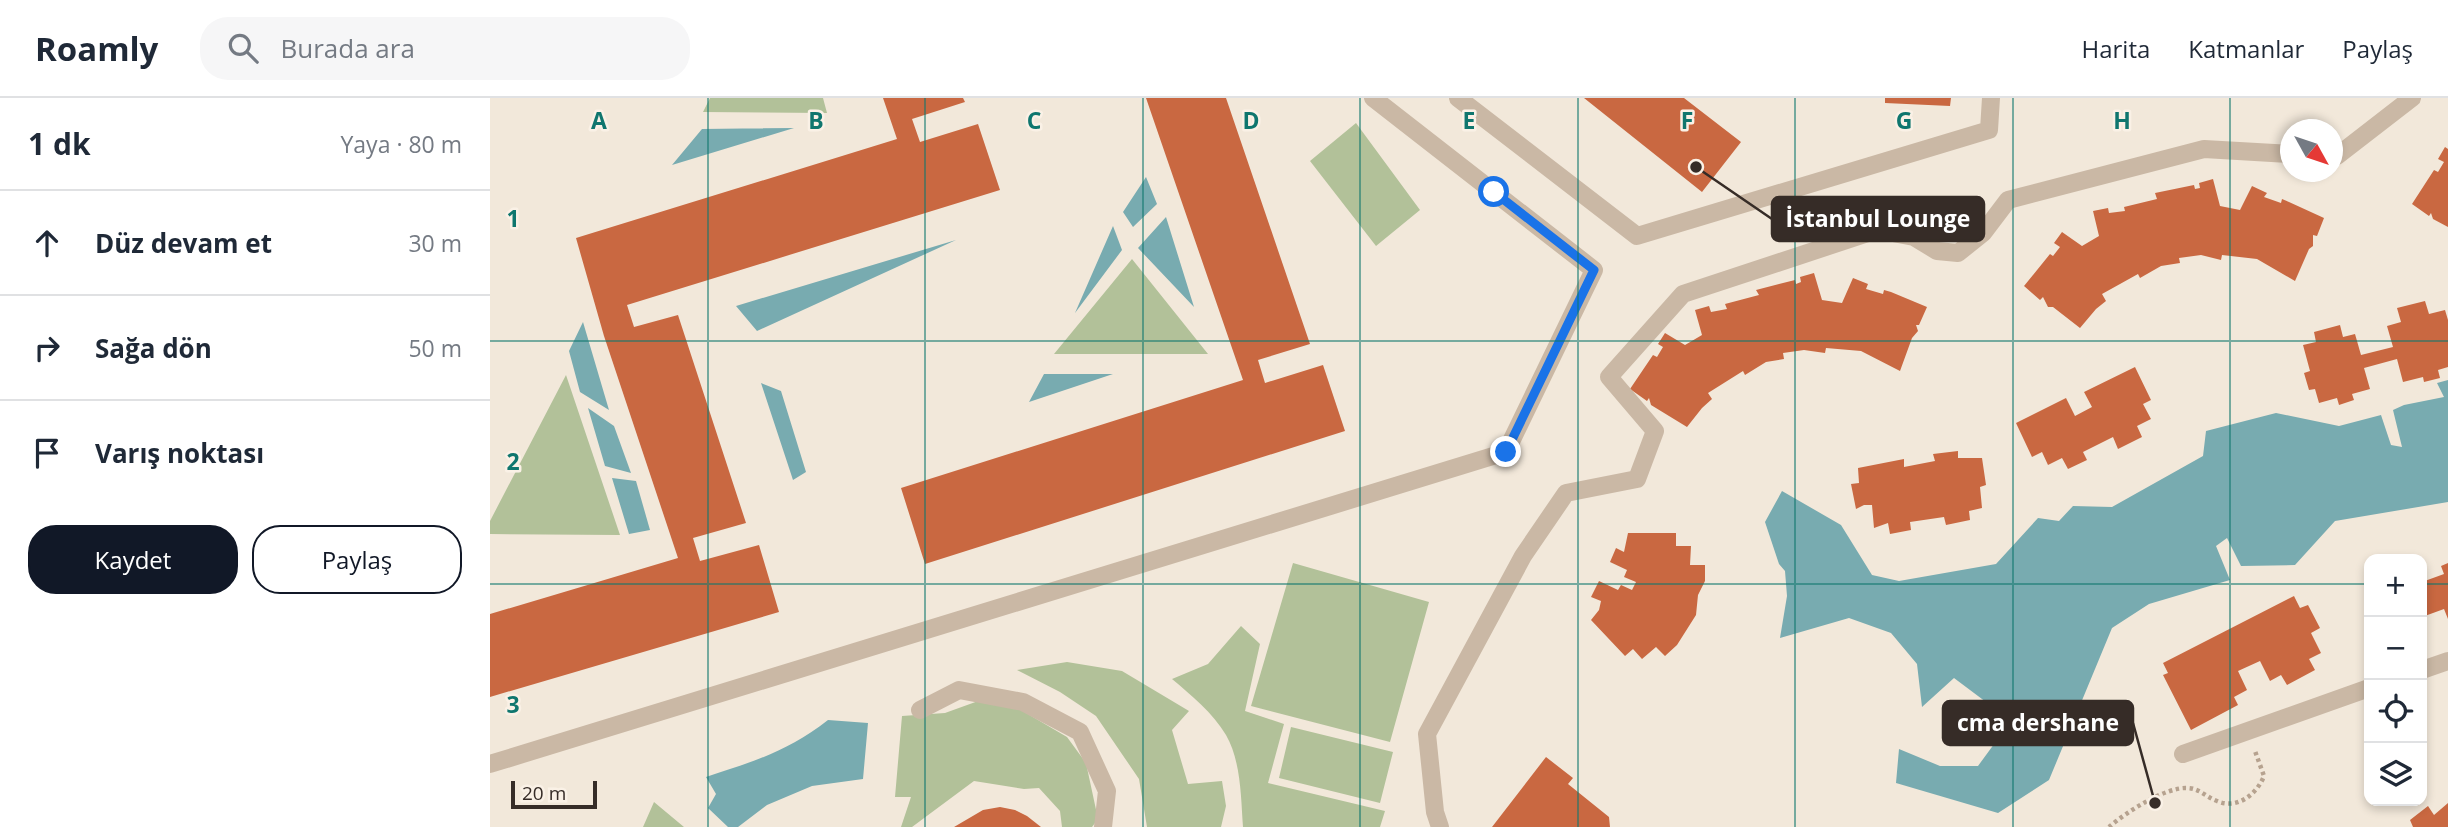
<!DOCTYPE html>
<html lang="tr">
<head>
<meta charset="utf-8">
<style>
	body { margin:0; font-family:"Open Sans",sans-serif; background:#f6f6f7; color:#1f2937 }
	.controls { position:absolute; right:21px; bottom:21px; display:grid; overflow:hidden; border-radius:14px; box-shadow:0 4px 10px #0003 }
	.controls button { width:63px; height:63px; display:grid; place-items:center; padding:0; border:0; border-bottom:2px solid #e0e1e3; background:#fff; color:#1f2937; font:35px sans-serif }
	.compass { position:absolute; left:1790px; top:21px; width:63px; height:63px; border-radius:50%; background:#fff; box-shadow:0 4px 10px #0003; rotate:130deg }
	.scale { position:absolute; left:21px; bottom:18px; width:86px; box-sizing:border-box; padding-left:7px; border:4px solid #362c27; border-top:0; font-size:19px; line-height:24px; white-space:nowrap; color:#362c27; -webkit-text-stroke:5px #faf1e6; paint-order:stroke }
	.stop { position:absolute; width:21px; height:21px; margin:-16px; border:5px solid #1a73e8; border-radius:50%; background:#fff }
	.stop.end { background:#1a73e8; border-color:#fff; box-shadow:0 2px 7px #0008 }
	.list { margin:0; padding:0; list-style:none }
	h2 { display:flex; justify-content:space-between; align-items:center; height:91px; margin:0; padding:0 28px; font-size:30px }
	h2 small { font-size:23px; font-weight:400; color:#747a83 }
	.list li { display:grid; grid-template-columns:46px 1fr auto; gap:21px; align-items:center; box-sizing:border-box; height:105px; padding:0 28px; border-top:2px solid #e0e1e3 }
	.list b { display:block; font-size:26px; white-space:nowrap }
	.list em { font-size:23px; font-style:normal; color:#747a83 }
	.actions { display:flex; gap:14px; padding:21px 28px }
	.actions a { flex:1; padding:16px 0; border:2px solid #111827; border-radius:28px; text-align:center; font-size:24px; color:#111827 }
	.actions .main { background:#111827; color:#fff }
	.icon { flex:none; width:38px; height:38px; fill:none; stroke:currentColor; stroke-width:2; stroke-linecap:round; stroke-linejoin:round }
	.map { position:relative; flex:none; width:1958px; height:729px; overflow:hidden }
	header { display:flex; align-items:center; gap:42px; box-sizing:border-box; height:98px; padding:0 35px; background:#fff; border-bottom:2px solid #e0e1e3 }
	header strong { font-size:33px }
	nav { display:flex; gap:38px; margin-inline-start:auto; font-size:24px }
	.search { width:490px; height:63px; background:#f6f6f7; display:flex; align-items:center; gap:18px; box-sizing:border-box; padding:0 24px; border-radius:28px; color:#747a83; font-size:26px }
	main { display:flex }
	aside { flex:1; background:#fff }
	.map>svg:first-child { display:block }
	.green { fill:#b2c199 }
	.water { fill:#78abb0 }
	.building { fill:#c96841 }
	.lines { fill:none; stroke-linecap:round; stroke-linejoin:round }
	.path { stroke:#b6a28f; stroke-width:4.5; stroke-dasharray:3.5 3.5; stroke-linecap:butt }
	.minor { stroke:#cab8a5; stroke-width:18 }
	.route { stroke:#1a73e8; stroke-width:9 }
	.grid { fill:none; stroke:#0f766e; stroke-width:2; stroke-opacity:0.55 }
	.grid-label { font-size:23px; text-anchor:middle; font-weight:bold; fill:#0f766e; stroke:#faf1e6; stroke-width:5; stroke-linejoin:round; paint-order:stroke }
	.leader { fill:none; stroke:#362c27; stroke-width:2.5 }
	.callout-dot { fill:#362c27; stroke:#faf1e6; stroke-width:2.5 }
	.callout { fill:#362c27; stroke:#362c27; stroke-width:2.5 }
	.callout-label { font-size:23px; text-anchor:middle; font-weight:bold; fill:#fff }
</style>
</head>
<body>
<header>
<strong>Roamly</strong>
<div class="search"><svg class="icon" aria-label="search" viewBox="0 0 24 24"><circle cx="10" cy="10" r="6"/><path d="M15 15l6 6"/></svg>Burada ara</div>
<nav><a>Harita</a><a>Katmanlar</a><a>Paylaş</a></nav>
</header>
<main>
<aside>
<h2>1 dk<small>Yaya · 80 m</small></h2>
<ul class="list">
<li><svg class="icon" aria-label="ahead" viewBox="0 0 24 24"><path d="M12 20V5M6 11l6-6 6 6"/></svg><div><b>Düz devam et</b></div><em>30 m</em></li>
<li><svg class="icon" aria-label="right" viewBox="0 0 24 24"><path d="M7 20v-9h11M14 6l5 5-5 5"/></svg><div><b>Sağa dön</b></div><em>50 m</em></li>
<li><svg class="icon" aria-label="arrive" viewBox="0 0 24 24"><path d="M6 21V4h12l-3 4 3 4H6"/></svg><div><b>Varış noktası</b></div></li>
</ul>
<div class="actions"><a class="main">Kaydet</a><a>Paylaş</a></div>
</aside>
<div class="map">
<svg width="1958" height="729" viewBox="0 0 1958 729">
	<rect width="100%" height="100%" fill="#f2e8da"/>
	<path class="green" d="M 220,0 L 333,0 L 337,15 L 213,14 Z
		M 866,25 L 930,112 L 886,148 L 820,63 Z
		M 642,161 L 718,256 L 564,256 Z
		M 76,277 L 130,437 L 0,436 L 0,423 Z
		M 803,465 L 939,504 L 900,644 L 761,608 Z
		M 751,528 L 770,546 L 755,613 L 794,626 L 778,685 L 895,713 L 890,729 L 753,729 C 751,700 751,663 736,637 C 723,615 701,597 682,581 L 718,566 Z
		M 577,564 L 632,573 L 699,613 L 682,632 L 698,686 L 732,683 L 736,708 L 731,729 L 657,729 L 649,681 L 606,618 L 570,594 L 527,572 Z
		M 491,602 L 531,612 L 577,639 L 596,665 L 608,721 L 602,729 L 572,729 L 570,713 L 549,690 L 534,691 L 484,683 L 422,729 L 411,729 L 421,699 L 405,699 L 412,618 L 455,615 Z
		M 801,629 L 903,654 L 890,705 L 789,680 Z
		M 164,704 L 194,729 L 153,729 Z"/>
	<path class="water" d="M 304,30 L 182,67 L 212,31 Z
		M 656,79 L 667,106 L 643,129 L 633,114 Z
		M 676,119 L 704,209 L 648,150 Z
		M 623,128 L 632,152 L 585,215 Z
		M 466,142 L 267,233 L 246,208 Z
		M 93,224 L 119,312 L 90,294 L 79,253 Z
		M 554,276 L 623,276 L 539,304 Z
		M 1958,282 L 1958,404 L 1845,423 L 1805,467 L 1751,468 L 1737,440 L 1726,448 L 1740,482 L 1659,506 L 1622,530 L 1559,682 L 1508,715 L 1406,685 L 1409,651 L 1450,668 L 1488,668 L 1518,627 L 1512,616 L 1464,580 L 1432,609 L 1427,566 L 1401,535 L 1359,520 L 1290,540 L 1297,498 L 1295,473 L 1289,466 L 1275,424 L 1292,393 L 1351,427 L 1382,477 L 1409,483 L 1506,466 L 1548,420 L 1569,423 L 1583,408 L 1622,409 L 1713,358 L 1716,333 L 1786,315 L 1849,328 L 1891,317 L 1901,347 L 1912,349 L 1903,312 L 1914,307 L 1954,299 L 1947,285 Z
		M 271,285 L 291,293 L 316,374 L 303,382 Z
		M 98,310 L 124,328 L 141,375 L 115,368 Z
		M 122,380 L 146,383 L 160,432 L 139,436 Z
		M 338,622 L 378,625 L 373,681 L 322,688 L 277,707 L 248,729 L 238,729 L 218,710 L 226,696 L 216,679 C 264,663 297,654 338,622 Z"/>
	<path class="building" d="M 393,0 L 473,0 L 475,4 L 422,21 L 430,44 L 488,26 L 510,92 L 137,207 L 144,229 L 188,217 L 256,425 L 203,440 L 210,463 L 269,447 L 289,514 L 0,599 L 0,516 L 188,460 L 114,238 L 86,140 L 407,41 Z
		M 656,0 L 736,0 L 820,246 L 768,262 L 775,285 L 833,267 L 855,333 L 435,466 L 411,390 L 753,282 Z
		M 1094,0 L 1194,0 L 1251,44 L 1212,94 Z
		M 1395,0 L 1461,0 L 1460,8 L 1395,5 Z
		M 1955,49 L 1958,51 L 1958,129 L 1943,121 L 1941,115 L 1939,118 L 1922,106 L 1944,72 L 1948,74 L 1954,64 L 1948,61 Z
		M 1723,81 L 1730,108 L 1750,112 L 1762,88 L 1777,95 L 1774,99 L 1791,105 L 1792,101 L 1799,104 L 1834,120 L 1827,138 L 1823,137 L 1823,148 L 1819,151 L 1805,183 L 1767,161 L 1732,157 L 1731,162 L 1711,157 L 1689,160 L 1690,165 L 1671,168 L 1650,180 L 1648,176 L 1612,196 L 1616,203 L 1606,211 L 1590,230 L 1563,209 L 1558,209 L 1553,199 L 1550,202 L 1534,188 L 1560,156 L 1563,158 L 1570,149 L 1564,145 L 1572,134 L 1592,148 L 1609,138 L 1603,113 L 1618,110 L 1619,115 L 1635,113 L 1634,109 L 1667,101 L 1665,95 L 1704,87 L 1705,91 L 1710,90 L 1709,85 Z
		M 1324,175 L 1332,202 L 1352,205 L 1363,180 L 1378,186 L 1376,191 L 1393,196 L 1394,192 L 1401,194 L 1437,209 L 1429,227 L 1426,227 L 1428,233 L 1422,240 L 1410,273 L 1371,253 L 1336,250 L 1335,255 L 1314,252 L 1293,255 L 1294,261 L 1276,264 L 1255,277 L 1253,273 L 1218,295 L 1222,301 L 1212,310 L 1197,329 L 1161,307 L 1159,300 L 1157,303 L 1140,291 L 1163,257 L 1167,259 L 1173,249 L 1168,246 L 1175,235 L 1195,247 L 1212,237 L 1205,212 L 1219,208 L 1221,214 L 1237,211 L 1235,206 L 1269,197 L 1266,192 L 1305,182 L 1306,186 L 1311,184 L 1310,179 Z
		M 1935,203 L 1939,216 L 1955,212 L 1958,222 L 1958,269 L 1948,272 L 1950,280 L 1934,284 L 1933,279 L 1913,284 L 1907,261 L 1874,270 L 1880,291 L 1862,296 L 1864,302 L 1849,307 L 1847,300 L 1829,305 L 1825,291 L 1819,292 L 1814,275 L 1820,273 L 1813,247 L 1826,244 L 1824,234 L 1850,227 L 1853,239 L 1865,236 L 1871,257 L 1903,249 L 1897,228 L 1911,224 L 1907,210 Z
		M 1645,269 L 1661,302 L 1653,306 L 1661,321 L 1647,328 L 1652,339 L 1628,351 L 1623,339 L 1593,354 L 1597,362 L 1578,371 L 1572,360 L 1558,367 L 1552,354 L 1542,359 L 1526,325 L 1576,300 L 1585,318 L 1602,309 L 1594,294 Z
		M 1468,353 L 1468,360 L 1492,360 L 1496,387 L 1490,389 L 1492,410 L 1479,413 L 1480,422 L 1456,427 L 1454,419 L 1420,424 L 1421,432 L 1400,436 L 1398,425 L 1384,430 L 1382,407 L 1374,407 L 1366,411 L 1361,386 L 1369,385 L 1368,370 L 1414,361 L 1414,369 L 1445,363 L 1443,356 Z
		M 1138,435 L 1186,435 L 1186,448 L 1201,448 L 1200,467 L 1215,467 L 1215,483 L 1208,497 L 1206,517 L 1187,547 L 1175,558 L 1166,549 L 1152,561 L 1143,551 L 1135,558 L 1101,522 L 1109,512 L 1111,503 L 1101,499 L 1109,483 L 1128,492 L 1131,487 L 1142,492 L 1146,484 L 1134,479 L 1137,472 L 1120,464 L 1126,450 L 1134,454 Z
		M 1958,465 L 1958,521 L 1954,511 L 1932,519 L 1932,484 L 1954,476 L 1951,468 Z
		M 1804,498 L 1810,510 L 1818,507 L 1830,530 L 1821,535 L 1831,555 L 1819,561 L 1825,572 L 1797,587 L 1791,577 L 1780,583 L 1770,563 L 1748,573 L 1757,592 L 1744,599 L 1748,607 L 1701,632 L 1673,577 L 1678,575 L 1673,565 Z
		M 1056,659 L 1083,680 L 1078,686 L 1119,719 L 1120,729 L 1002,729 Z
		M 1958,705 L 1958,729 L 1923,729 L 1920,722 L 1938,708 L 1944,717 Z
		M 510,709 L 525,712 L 537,718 L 551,729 L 464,729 L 493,712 Z"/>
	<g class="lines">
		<path class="path" d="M 1619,729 C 1635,715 1675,689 1697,690 C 1709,690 1716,699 1727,703 C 1747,712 1767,696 1774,678 L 1765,653"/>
		<path class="minor" d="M 968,0 L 1147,138 L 1499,32 L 1501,0
			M 1842,58 L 1847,58 L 1922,0
			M 1932,572 L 1958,563
			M 430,612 L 469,592 L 533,604 L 590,634 L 617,693 L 613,729
			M 1693,656 L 1879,590
			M 0,666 L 1016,354 L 1104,172 L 883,0
			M 950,729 L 945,714 L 937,636 L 1033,458 L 1076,395 L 1147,381 L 1165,333 L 1119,279 L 1193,196 L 1387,132 L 1424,139 L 1447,153 L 1468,155 L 1493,135 L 1518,102 L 1714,51 L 1800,56"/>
	</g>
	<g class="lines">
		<path class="route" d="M 1004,94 L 1104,172 L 1016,354"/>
	</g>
	<path class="grid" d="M 218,0 L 218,729M 435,0 L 435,729M 653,0 L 653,729M 870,0 L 870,729M 1088,0 L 1088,729M 1305,0 L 1305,729M 1523,0 L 1523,729M 1740,0 L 1740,729M 0,243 L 1958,243M 0,486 L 1879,486M 1932,486 L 1958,486"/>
	<g class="grid-label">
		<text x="109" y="31">A</text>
		<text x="326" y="31">B</text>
		<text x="544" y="31">C</text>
		<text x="761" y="31">D</text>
		<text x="979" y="31">E</text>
		<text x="1197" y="31">F</text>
		<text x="1414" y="31">G</text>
		<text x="1632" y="31">H</text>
		<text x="23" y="129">1</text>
		<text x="23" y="372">2</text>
		<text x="23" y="615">3</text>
	</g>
	<path class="leader" d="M1206 69L1282 121M1665 705L1643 625"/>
	<g class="callout-dot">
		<circle cx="1206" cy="69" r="7"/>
		<circle cx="1665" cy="705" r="7"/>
	</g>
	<g class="callout">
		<rect x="1282" y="99" width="212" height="44" rx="7"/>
		<rect x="1453" y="603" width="190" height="44" rx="7"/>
	</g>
	<g class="callout-label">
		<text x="1388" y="129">İstanbul Lounge</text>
		<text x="1548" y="633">cma dershane</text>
	</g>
</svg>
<div class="controls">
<button>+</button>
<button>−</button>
<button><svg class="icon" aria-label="locate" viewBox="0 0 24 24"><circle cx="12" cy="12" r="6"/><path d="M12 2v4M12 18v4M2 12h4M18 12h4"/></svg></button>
<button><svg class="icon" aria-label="layers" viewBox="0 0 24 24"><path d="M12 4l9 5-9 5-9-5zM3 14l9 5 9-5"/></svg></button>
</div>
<svg class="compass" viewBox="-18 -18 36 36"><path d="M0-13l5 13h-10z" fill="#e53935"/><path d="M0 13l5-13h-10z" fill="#747a83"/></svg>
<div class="scale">20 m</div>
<div class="stop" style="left:1004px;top:94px"></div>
<div class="stop end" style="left:1016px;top:354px"></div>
</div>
</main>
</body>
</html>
